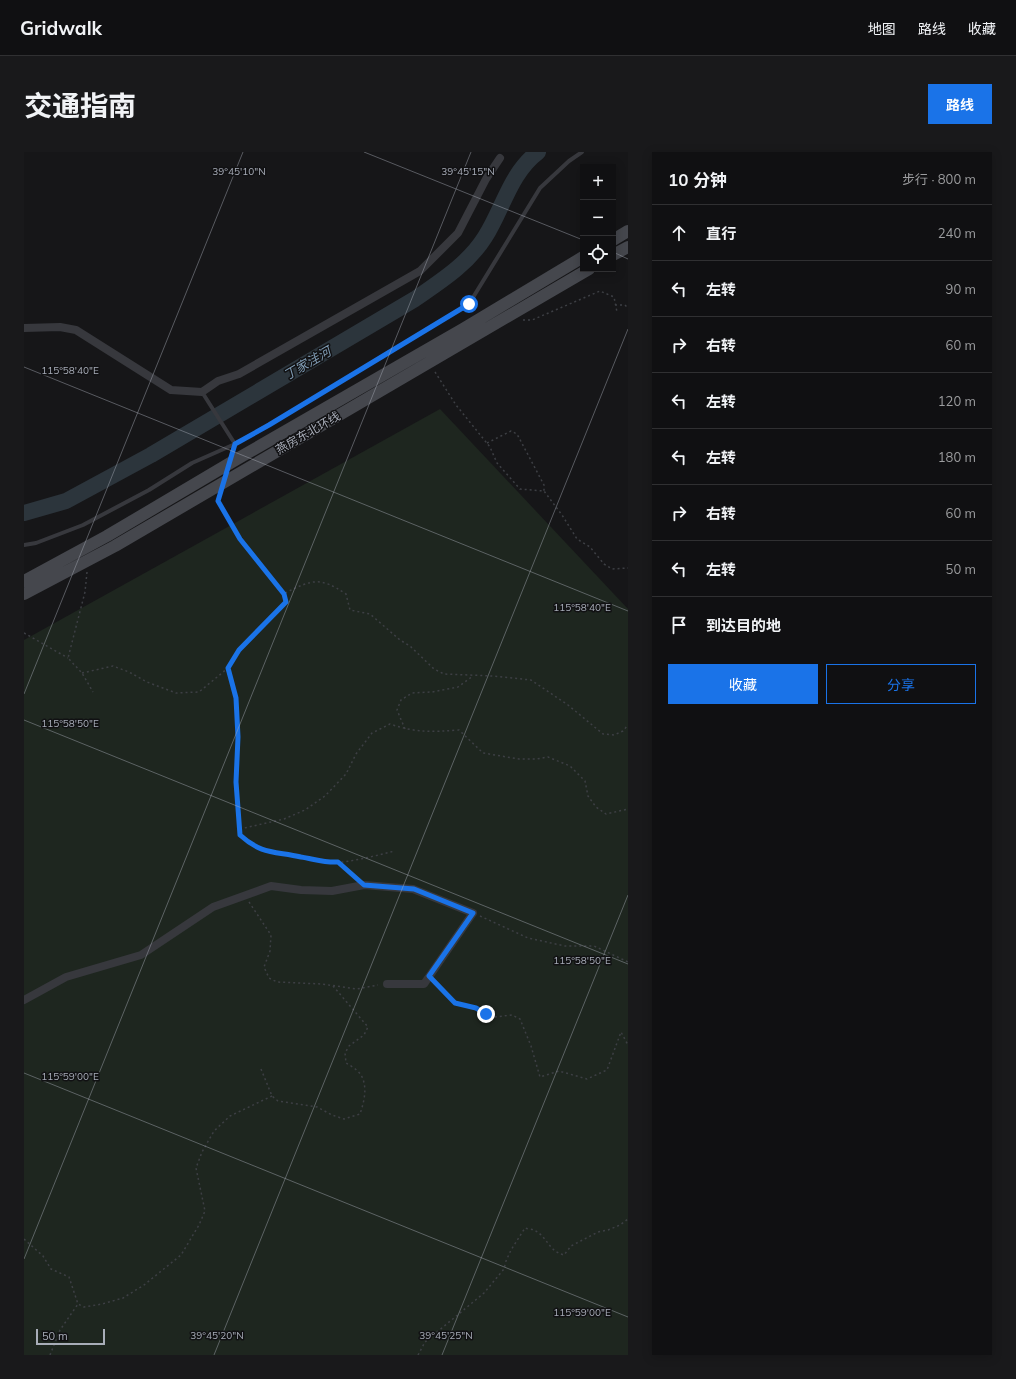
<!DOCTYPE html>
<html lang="zh">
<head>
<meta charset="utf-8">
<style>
	body { margin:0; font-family:Mulish,"Noto Sans SC",sans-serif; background:#19191b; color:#f1f3f6 }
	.controls { position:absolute; right:12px; top:12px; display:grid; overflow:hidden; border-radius:0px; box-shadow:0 2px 10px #0003 }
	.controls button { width:36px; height:36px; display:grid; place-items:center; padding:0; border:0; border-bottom:1px solid #303032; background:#101012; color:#f1f3f6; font:20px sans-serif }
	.scale { position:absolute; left:12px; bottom:10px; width:69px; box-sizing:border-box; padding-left:4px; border:2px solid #a8adb8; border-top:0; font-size:11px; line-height:14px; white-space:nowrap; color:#a8adb8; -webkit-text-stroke:3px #111113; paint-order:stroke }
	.stop { position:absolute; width:12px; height:12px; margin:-9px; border:3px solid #1a73e8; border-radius:50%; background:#fff }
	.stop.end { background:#1a73e8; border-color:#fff; box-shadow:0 1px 4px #0008 }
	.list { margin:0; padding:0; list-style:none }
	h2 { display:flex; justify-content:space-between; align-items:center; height:52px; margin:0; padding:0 16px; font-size:17px }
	h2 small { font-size:13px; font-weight:400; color:#9c9d9f }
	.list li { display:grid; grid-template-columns:26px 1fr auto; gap:12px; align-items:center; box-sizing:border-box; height:56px; padding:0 16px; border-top:1px solid #303032 }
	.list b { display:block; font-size:15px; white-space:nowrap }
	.list em { font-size:13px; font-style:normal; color:#9c9d9f }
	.actions { display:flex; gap:8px; padding:12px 16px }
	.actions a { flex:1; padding:9px 0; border:1px solid #1a73e8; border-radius:0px; text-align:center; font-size:14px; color:#1a73e8 }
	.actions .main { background:#1a73e8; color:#fff }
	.icon { flex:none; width:22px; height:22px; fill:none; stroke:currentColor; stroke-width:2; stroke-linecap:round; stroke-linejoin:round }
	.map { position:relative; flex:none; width:604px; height:1203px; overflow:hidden; border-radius:0px }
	header { display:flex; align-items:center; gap:24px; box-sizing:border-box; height:56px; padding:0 20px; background:#101012; border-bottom:1px solid #303032 }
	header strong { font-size:19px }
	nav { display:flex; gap:22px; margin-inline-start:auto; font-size:14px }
	.intro { display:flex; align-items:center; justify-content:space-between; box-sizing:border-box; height:96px; padding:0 24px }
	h1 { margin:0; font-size:28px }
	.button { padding:10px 18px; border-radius:0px; background:#1a73e8; color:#fff; font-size:14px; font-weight:700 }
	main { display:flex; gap:24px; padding:0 24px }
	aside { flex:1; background:#101012; border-radius:0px; box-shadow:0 2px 10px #0003 }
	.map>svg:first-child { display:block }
	.green { fill:#1e261f }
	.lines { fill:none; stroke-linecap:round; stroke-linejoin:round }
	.river { stroke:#2c353c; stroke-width:16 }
	.path { stroke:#3d3f44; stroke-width:1.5; stroke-dasharray:2 3; stroke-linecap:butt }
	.service { stroke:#37383d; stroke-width:4 }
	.minor { stroke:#37383d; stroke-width:8 }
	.secondary { stroke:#45474d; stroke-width:12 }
	.secondary-bridge { stroke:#45474d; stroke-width:12 }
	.route { stroke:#1a73e8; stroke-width:5 }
	.ticks { fill:none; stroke:#a8adb8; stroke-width:1; stroke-opacity:0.45 }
	.labels { text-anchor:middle; stroke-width:3; stroke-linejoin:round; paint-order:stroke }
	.street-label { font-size:12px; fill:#a8adb8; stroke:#111113 }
	.water-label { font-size:13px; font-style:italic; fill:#7f9bb3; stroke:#111113 }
	.ticks-label { font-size:10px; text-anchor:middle; fill:#a8adb8; stroke:#111113; stroke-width:3; stroke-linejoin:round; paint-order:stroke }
</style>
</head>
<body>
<header>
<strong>Gridwalk</strong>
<nav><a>地图</a><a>路线</a><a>收藏</a></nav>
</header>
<div class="intro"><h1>交通指南</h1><a class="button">路线</a></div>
<main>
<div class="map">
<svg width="604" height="1203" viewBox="0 0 604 1203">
	<rect width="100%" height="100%" fill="#161618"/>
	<path class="green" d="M 416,257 L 604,457 L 604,1203 L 0,1203 L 0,488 Z"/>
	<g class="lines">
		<path class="river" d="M 0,361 L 42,349 L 127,303 L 391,147 C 417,129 444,112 461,85 C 479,57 486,21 514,0"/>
		<path class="path" d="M 591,153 L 601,153 L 604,156
			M 499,168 L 508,168 L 576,139 L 590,145 L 593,160
			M 411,220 L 432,253 L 466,295 L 473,311 L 496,337 L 520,339 L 538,363 L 553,387 L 566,395 L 580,412 L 588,417 L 604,416
			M 463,291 L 487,279 L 493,282 L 520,333 L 520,339
			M 195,345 L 194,349 L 216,387 L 260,442 L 262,450 L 215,498 L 204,516 L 212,546 L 214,585 L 212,629 L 217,683 C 237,703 250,700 276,704 C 286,706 297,711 307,711 C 328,710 350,704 371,699
			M 63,420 L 61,440 L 44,506 L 58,521 L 69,540
			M 261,441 C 288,428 295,424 322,442 L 326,458 L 346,462 L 376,488 L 386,494 L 410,517 L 420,522 L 469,524 L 507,528 L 544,553 L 579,582 L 590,583 L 599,579 L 604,573
			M 0,481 L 44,506
			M 58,521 L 89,514 L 105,520 L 123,530 L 152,541 L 175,540 L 204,516
			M 381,577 L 373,558 L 377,548 L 388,541 L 408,540 L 434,535 L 449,524
			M 216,677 L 260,667 L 281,658 L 301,644 L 322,622 L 332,602 L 348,581 L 366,572 C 392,581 409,580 435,578 L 459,601 L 495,607 L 512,607 L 524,605 L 546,614 L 561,629 L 564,644 L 572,655 L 582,662 L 604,657
			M 314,710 L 332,726
			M 225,750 L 247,783 L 246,799 L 240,815 L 245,826 L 253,830 L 298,832 L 333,837 L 354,833
			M 456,764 L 504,786 L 541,794 L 570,794 L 604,810
			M 412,831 L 431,851 L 452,856 L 471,865 L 488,863 L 496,867 L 507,894 L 516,925 L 535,919 L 563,927 L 583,918 L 597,880 L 604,893
			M 237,917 L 248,944 L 254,949 L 293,955 L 308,963 L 320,967 L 336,962 C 340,950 344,935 337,923 C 334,918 327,914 322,911 L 321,901 L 325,894 L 340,883 L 344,875 L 309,834
			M 0,1087 L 19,1104 L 27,1117 L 45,1125 L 54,1152 L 60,1155 L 78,1152 L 99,1146 L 120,1133 L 157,1103 L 175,1073 L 181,1059 L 172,1016 L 178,1000 L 190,979 L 206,964 L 248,944
			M 26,1203 L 36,1178 L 54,1152
			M 394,1203 L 401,1190 L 460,1141 L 480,1117 L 482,1109 L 487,1098 L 501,1076 C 504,1077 508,1077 510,1078 C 524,1085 524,1099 540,1103 L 547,1094 L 574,1080 L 584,1078 L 596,1073 L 604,1067"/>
		<path class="service" d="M 178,240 L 211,292
			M 0,393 L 12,391 L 59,373 L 125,338 L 168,311 L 211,292 L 245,273 L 445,152 L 516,36 L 545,9 L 558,0"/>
		<path class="minor" d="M 0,176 L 36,175 L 52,178 L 147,238 L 178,240 L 194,229 L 215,222 L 396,119 L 434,81 L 462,27 L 476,6
			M 0,848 L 42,825 L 117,803 L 189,755 L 247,734 L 277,738 L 308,739 L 340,733 L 389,737 L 449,761 L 400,832 L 363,832"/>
		<path class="secondary" d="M 589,88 L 604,79
			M 589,103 L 604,95"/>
		<path class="secondary-bridge" d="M 0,429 L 83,384 L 213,307 L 439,177 L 559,105
			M 0,442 L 91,394 L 565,117"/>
	</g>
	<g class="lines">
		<path class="route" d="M 445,152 L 245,273 L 211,292 L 194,349 L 216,387 L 260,442 L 262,450 L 215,498 L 204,516 L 212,546 L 214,585 L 212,630 L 216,683 C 238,703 251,699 277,705 C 290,707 301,711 314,710 L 340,733 L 390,737 L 449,761 L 405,824 L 431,851 L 452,856 L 462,862"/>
	</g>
	<path class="ticks" d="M 340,0 L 559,88M 589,100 L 604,107M 0,215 L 604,459M 0,542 L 219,0M 0,568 L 604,812M 0,921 L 604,1165M 0,1107 L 447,0M 190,1203 L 604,177M 418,1203 L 604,743"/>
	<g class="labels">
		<g class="street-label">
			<text transform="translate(284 281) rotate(-30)" y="4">燕房东北环线</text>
		</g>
		<g class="water-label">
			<text transform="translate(283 211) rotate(-30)" y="5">丁家洼河</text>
		</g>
	</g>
	<g class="ticks-label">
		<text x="215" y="23">39°45'10"N</text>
		<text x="444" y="23">39°45'15"N</text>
		<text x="46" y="222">115°58'40"E</text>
		<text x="558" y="459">115°58'40"E</text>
		<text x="46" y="575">115°58'50"E</text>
		<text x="558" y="812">115°58'50"E</text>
		<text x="46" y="928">115°59'00"E</text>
		<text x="558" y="1164">115°59'00"E</text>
		<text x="193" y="1187">39°45'20"N</text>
		<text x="422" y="1187">39°45'25"N</text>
	</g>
</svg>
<div class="controls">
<button>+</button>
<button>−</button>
<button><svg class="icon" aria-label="locate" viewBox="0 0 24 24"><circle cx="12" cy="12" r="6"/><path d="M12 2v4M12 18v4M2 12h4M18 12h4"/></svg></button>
</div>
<div class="scale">50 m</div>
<div class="stop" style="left:445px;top:152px"></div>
<div class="stop end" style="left:462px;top:862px"></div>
</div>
<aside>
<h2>10 分钟<small>步行 · 800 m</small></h2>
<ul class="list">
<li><svg class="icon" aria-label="ahead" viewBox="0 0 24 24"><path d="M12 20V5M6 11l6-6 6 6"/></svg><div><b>直行</b></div><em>240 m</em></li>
<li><svg class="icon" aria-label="left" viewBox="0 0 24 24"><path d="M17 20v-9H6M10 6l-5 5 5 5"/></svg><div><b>左转</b></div><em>90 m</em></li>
<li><svg class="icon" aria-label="right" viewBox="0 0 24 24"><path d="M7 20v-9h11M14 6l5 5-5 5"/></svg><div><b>右转</b></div><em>60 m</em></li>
<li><svg class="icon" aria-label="left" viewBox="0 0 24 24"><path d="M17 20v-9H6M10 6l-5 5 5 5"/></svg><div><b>左转</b></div><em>120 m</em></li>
<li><svg class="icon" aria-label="left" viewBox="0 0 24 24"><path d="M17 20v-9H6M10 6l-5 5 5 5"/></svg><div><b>左转</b></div><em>180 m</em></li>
<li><svg class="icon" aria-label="right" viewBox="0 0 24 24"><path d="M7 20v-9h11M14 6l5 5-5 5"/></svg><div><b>右转</b></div><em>60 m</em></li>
<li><svg class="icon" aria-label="left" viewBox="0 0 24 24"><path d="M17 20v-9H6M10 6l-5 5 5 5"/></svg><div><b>左转</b></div><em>50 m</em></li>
<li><svg class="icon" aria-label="arrive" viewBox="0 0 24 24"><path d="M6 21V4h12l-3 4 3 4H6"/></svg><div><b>到达目的地</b></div></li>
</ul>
<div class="actions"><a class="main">收藏</a><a>分享</a></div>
</aside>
</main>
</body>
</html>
